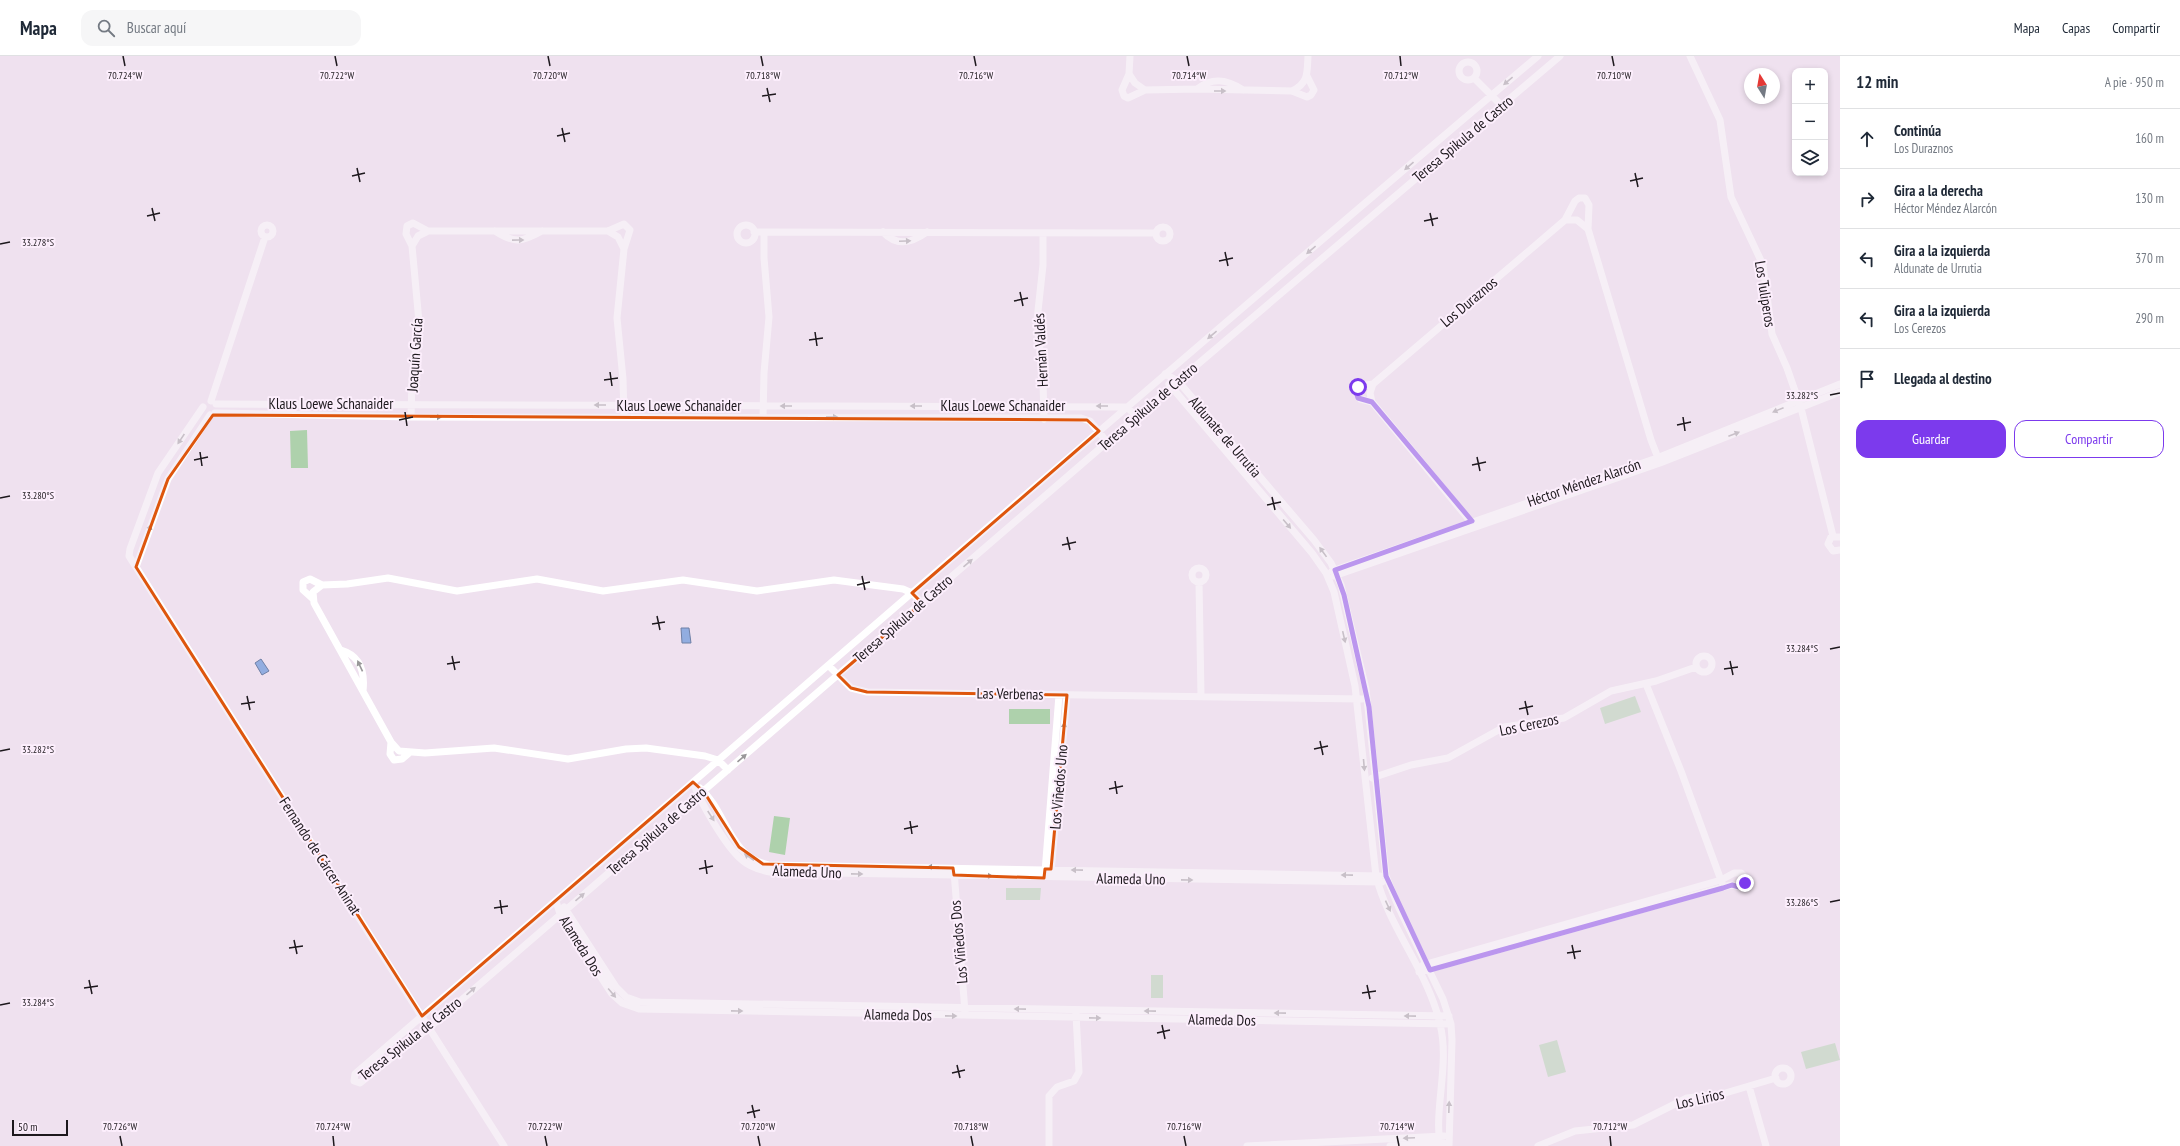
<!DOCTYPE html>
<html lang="es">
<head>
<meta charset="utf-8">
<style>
	body { margin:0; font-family:"PT Sans Narrow",sans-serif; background:#f6f6f7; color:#1f2937 }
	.controls { position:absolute; right:12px; top:12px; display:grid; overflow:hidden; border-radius:8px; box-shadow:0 2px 6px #0003 }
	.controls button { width:36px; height:36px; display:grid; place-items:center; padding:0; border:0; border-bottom:1px solid #e0e1e3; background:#fff; color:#1f2937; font:20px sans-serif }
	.compass { position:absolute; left:1744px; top:12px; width:36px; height:36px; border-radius:50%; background:#fff; box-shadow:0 2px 6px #0003; rotate:349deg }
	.scale { position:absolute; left:12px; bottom:10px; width:56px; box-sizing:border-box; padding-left:4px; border:2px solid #1d181d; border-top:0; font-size:11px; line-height:14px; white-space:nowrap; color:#1d181d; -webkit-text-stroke:3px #fceefc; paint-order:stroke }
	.stop { position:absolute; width:12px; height:12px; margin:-9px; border:3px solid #7c3aed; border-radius:50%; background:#fff }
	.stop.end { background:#7c3aed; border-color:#fff; box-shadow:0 1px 4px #0008 }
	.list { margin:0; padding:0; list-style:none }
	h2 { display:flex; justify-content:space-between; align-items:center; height:52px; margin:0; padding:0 16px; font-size:17px }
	h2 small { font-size:13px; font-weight:400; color:#747a83 }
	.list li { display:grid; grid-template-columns:26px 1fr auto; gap:12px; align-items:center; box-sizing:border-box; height:60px; padding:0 16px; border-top:1px solid #e0e1e3 }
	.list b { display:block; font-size:15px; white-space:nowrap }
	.list p { margin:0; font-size:13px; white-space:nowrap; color:#747a83 }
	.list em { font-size:13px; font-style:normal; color:#747a83 }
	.actions { display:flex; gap:8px; padding:12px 16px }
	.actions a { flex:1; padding:9px 0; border:1px solid #7c3aed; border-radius:12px; text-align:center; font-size:14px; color:#7c3aed }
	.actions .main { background:#7c3aed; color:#fff }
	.icon { flex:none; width:22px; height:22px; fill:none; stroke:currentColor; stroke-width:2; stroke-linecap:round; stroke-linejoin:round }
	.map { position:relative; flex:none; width:1840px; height:1090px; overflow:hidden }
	header { display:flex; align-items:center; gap:24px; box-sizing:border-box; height:56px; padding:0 20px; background:#fff; border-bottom:1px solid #e0e1e3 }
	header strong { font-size:19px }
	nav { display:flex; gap:22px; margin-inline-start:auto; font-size:14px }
	.search { width:280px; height:36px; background:#f6f6f7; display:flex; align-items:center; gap:10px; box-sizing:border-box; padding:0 14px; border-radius:12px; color:#747a83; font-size:15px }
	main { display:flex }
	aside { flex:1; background:#fff }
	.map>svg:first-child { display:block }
	.green { fill:#aed1ac }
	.water { fill:#92ade0; stroke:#6f80a6 }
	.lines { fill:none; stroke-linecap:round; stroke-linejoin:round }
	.minor { stroke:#fff; stroke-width:7 }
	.oneway { fill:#999799 }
	.route { stroke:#7c3aed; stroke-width:5 }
	.marked { fill:none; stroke:#de560d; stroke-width:3; stroke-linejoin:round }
	.ticks { fill:none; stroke:#1d181d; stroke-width:1.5 }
	.labels { text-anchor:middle; stroke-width:4; stroke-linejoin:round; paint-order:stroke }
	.street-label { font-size:15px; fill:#1d181d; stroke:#fceefc }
	.ticks-label { font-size:10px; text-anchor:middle; fill:#1d181d; stroke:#fceefc; stroke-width:4; stroke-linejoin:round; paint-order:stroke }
</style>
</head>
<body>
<header>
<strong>Mapa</strong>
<div class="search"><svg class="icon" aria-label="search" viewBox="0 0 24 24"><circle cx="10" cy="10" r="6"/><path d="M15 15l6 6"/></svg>Buscar aquí</div>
<nav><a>Mapa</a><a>Capas</a><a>Compartir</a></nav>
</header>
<main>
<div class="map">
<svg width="1840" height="1090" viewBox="0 0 1840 1090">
	<rect width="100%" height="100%" fill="#efe1ef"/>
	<path class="green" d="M 307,374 L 308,412 L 291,412 L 290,375 Z
		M 1635,640 L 1641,656 L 1605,668 L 1600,652 Z
		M 1009,653 L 1050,653 L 1050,668 L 1009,668 Z
		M 774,760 L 790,762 L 785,799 L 769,796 Z
		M 1006,832 L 1041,832 L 1040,844 L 1006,844 Z
		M 1151,919 L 1163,919 L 1163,942 L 1151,942 Z
		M 1557,984 L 1566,1016 L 1548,1021 L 1539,989 Z
		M 1835,987 L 1840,1004 L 1806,1013 L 1801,996 Z"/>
	<path class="water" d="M 681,572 L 689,572 L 691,587 L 682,587 Z
		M 261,603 L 269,615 L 262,619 L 255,607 Z"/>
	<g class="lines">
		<path class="minor" d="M 1130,0 L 1129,18 L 1122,34 L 1124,40 L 1128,42 L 1145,34 L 1197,33 L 1292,35 L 1307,41 L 1311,39 L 1314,34 L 1307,20
			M 1538,0 C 1163,317 794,640 422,960 L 355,1018 L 354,1025 L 360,1027 L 429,972 L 1171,331 L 1560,0
			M 1690,0 L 1720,64 L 1731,141 L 1763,209 L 1772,278 L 1787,312 L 1801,352 L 1833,480
			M1459 15a9 9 0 1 1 18 0a9 9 0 1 1-18 0Z
			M 1129,18 L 1135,27 L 1145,34
			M 1474,22 L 1502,50
			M 1197,33 C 1212,21 1227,23 1243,34
			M 1292,35 C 1309,27 1307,16 1308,0
			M 1565,164 L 1577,164 L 1588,173
			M261 175a6 6 0 1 1 12 0a6 6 0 1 1-12 0Z
			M737 178a9 9 0 1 1 18 0a9 9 0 1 1-18 0Z
			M1156 178a7 7 0 1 1 14 0a7 7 0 1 1-14 0Z
			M 495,175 C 515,188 522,186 542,175
			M 608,175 L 618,181 L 624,193 L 617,262 L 623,323 L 624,361
			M 754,176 L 1156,177
			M 883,176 C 897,191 912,187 927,176
			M 1043,177 L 1043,209 L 1037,264 L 1043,325 L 1044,363
			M 412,190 L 418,180 L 428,175 L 608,175 L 624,168 L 630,174 L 624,193
			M 1165,318 L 1178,325 L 1314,484 L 1331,507 L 1341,529 L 1366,633 L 1386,820 L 1399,852 L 1443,943 L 1451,968 L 1452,984 L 1449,1090
			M 1169,328 L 1312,497 L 1326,517 L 1334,536 L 1355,630 L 1376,820 C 1389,872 1428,915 1440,968 C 1450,1008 1434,1050 1440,1090
			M 211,345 L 265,181
			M 1372,346 L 1360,343 L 1356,336 L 1360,330 L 1373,328
			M 216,348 L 1127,351 L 1137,361
			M 203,351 L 158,417 L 130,493 L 129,500 L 504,1090
			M 215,357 L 411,361 L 1081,362 L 1090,365 L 1107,386
			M 411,361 L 412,324 L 419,266 L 412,190 L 406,178 L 407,170 L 413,167 L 428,175
			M 763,361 L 764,317 L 769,261 L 764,202 L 764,177
			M 1475,471 L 1372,346 L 1370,337 L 1373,328 L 1565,164 L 1575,145 L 1579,142 L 1585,142 L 1589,149 L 1588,173 L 1651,384 L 1660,407
			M 1840,481 L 1831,481 L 1828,488 L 1833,495 L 1840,494
			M 136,511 L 168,423 L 210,359
			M1192 519a7 7 0 1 1 14 0a7 7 0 1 1-14 0Z
			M 1332,515 L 1657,402 L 1840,328
			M 1334,520 L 1660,407 L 1840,336
			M 1199,526 L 1201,640
			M 313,543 L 303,534 L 303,526 L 310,523 L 322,529
			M 341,594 C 361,600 365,617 363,635
			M1696 608a8 8 0 1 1 16 0a8 8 0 1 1-16 0Z
			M 829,610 L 851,632 L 867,636 L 1362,643
			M 1646,628 L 1681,715 L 1722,827
			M 391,686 L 390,698 L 394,704 L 402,703 L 409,697
			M 728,714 L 718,704 L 705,700 L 646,692 L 626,693 L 568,703 L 494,692 L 425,697 L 399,695 L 391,686 L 314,547 L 313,536 L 322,529 L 347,528 L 388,522 L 457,535 L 537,523 L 603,535 L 683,524 L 757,535 L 834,524 L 903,533 L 912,537 L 922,547
			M 1372,722 L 1411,709 L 1448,702 L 1504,671 L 1564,662 L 1611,635 L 1656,625 L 1696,611
			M 693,726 C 700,746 726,791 742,804 C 750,811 760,814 770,816 L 1382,826
			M 700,732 C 727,756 729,801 769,809 L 1380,820
			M 954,815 L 965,956
			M 1045,816 L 1059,639
			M 1051,816 L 1067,639
			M 556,845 L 560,858 L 612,938 L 622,947 L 639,953 L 1451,968
			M 564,851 L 616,931 L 626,941 L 640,946 L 1449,960
			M 1419,916 L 1723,831 L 1732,829 L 1739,831 L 1743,829 L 1746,822 L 1741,817 L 1734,817 L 1721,824 L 1423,909
			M1775 1020a8 8 0 1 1 16 0a8 8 0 1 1-16 0Z
			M 1749,1030 L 1766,1090
			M 1049,1090 L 1049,1040 L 1057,1031 L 1074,1025 L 1079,1016 L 1076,958
			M 1247,1090 L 1444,1080
			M 1390,1090 L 1443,1087
			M 1538,1090 L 1575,1075 L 1633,1069 L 1687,1042 L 1722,1038 L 1776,1022"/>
	</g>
	<defs><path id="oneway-solid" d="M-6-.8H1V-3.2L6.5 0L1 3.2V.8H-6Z"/></defs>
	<g class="oneway">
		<use href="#oneway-solid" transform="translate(1508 25) rotate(140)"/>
		<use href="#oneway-solid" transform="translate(1220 35)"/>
		<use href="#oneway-solid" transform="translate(1409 110) rotate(139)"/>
		<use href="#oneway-solid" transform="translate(518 184) rotate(-1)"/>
		<use href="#oneway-solid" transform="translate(905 185) rotate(-3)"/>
		<use href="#oneway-solid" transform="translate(1311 194) rotate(140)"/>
		<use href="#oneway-solid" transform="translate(1212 279) rotate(140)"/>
		<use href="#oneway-solid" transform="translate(600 349) rotate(-180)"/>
		<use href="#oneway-solid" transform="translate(786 350) rotate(180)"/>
		<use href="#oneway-solid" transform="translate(916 350) rotate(180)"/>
		<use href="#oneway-solid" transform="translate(1102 350) rotate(-180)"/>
		<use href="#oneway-solid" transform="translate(1778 354) rotate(158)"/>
		<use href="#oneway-solid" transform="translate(436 361)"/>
		<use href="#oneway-solid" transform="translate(832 361)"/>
		<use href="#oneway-solid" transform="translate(1734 378) rotate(-21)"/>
		<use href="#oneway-solid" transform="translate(181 383) rotate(124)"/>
		<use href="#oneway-solid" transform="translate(1287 468) rotate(50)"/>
		<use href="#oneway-solid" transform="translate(149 474) rotate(-70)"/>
		<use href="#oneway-solid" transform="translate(1323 496) rotate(-126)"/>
		<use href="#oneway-solid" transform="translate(968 507) rotate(-41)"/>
		<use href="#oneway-solid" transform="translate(1344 581) rotate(77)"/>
		<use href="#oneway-solid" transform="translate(360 610) rotate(-115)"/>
		<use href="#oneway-solid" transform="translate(1064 672) rotate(-85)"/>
		<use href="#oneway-solid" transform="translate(742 702) rotate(-41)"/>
		<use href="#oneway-solid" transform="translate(1364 709) rotate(85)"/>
		<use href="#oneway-solid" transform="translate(711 760) rotate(57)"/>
		<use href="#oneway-solid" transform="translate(749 801) rotate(-145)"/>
		<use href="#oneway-solid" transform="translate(933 811) rotate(-179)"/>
		<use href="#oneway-solid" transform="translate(1077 814) rotate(-179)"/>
		<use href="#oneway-solid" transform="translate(857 818) rotate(1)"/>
		<use href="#oneway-solid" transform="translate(1347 819) rotate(-179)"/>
		<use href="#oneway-solid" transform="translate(987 820) rotate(2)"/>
		<use href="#oneway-solid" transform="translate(1187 824) rotate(1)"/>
		<use href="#oneway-solid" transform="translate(580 841) rotate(-41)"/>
		<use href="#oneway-solid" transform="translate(1388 850) rotate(65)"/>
		<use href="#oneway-solid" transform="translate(471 935) rotate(-41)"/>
		<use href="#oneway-solid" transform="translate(612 937) rotate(50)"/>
		<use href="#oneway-solid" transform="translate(1020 953) rotate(-179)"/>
		<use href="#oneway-solid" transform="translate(737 955) rotate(1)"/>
		<use href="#oneway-solid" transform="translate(1150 955) rotate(-179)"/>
		<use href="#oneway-solid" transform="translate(1280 957) rotate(-179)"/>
		<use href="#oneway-solid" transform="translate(951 960) rotate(1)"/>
		<use href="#oneway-solid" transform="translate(1410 960) rotate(-179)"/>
		<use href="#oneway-solid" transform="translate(1095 962) rotate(1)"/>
		<use href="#oneway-solid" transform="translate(1449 1051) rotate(-88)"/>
		<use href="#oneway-solid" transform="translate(1409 1082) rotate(177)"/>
	</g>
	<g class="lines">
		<path class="route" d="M 1358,331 L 1356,336 L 1358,342 L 1372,346 L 1472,465 L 1335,514 L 1344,539 L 1369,651 L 1386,820 L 1430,914 L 1723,832 L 1732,829 L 1739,831 L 1745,827"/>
	</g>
	<path d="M0 0H1840V1090H0ZM 213,359 L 1087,364 L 1099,375 L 912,537 L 922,547 L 838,619 L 851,632 L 867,636 L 1067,639 L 1051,813 L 1045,813 L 1044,822 L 954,819 L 953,812 L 763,808 L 739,791 L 704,736 L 693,726 L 422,960 L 136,511 L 168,423 Z" fill="#efe1ef" fill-opacity=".55" fill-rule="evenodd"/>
	<path class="marked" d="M 213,359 L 1087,364 L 1099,375 L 912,537 L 922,547 L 838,619 L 851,632 L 867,636 L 1067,639 L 1051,813 L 1045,813 L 1044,822 L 954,819 L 953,812 L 763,808 L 739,791 L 704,736 L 693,726 L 422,960 L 136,511 L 168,423 Z"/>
	<path class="ticks" d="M 123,0 L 125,10M 335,0 L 337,10M 548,0 L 550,10M 761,0 L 763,10M 974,0 L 976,10M 1187,0 L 1189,10M 1400,0 L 1401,10M 1612,0 L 1614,10M 767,32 L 770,46M 762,40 L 776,38M 562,72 L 565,86M 557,80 L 570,77M 357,112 L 360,126M 1635,117 L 1638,131M 352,120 L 365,117M 1630,125 L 1643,122M 152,152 L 155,165M 1430,157 L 1433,170M 147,160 L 160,157M 1424,165 L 1438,162M 0,188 L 10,186M 1225,196 L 1228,210M 1219,205 L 1233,202M 1020,236 L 1023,250M 1014,245 L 1028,242M 815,276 L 817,290M 809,284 L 823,282M 610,316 L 612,330M 604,324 L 618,322M 1830,339 L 1840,337M 405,356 L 407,370M 1683,361 L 1685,375M 399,364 L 413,361M 1677,369 L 1691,366M 200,396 L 202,410M 1477,401 L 1480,415M 194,404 L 208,401M 1472,409 L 1486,406M 1272,441 L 1275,454M 0,442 L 10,440M 1267,449 L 1281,446M 1067,481 L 1070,494M 1062,489 L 1076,486M 862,520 L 865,534M 857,529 L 870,526M 657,560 L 660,574M 652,568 L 665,566M 1830,593 L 1840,591M 452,600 L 455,614M 1730,605 L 1733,619M 447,608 L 460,606M 1724,613 L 1738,611M 247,640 L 250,654M 1525,645 L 1528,659M 241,648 L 255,646M 1519,653 L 1533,650M 1320,685 L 1323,699M 1314,693 L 1328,690M 0,695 L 10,693M 1115,725 L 1117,738M 1109,733 L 1123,730M 910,765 L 912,778M 904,773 L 918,770M 705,804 L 707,818M 699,813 L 713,810M 500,844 L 502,858M 1830,846 L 1840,844M 494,852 L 508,850M 294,884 L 297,898M 1572,889 L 1575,903M 289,892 L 303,890M 1567,897 L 1581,895M 89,924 L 92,938M 1367,929 L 1370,943M 84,932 L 98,930M 1362,937 L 1376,935M 0,949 L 10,947M 1162,969 L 1165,983M 1157,977 L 1170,974M 957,1009 L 960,1022M 952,1017 L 965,1014M 752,1049 L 755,1062M 747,1057 L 760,1054M 120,1080 L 122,1090M 333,1080 L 334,1090M 545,1080 L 547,1090M 758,1080 L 760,1090M 971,1080 L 973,1090M 1184,1080 L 1186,1090M 1397,1080 L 1399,1090M 1610,1080 L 1611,1090"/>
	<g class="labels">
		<g class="street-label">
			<text transform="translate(1463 83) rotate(-40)" y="5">Teresa Spikula de Castro</text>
			<text transform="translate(1765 238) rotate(81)" y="5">Los Tuliperos</text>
			<text transform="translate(1469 246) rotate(-40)" y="5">Los Duraznos</text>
			<text transform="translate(1041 294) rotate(-93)" y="5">Hernán Valdés</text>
			<text transform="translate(415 299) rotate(-86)" y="5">Joaquín García</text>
			<text x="331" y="353">Klaus Loewe Schanaider</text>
			<text x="679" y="355">Klaus Loewe Schanaider</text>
			<text x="1003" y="355">Klaus Loewe Schanaider</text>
			<text transform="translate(1148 351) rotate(-41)" y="5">Teresa Spikula de Castro</text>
			<text transform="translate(1225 381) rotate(49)" y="5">Aldunate de Urrutia</text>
			<text transform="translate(1584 427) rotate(-19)" y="5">Héctor Méndez Alarcón</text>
			<text transform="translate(903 563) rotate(-41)" y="5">Teresa Spikula de Castro</text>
			<text transform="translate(1010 638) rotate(1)" y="5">Las Verbenas</text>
			<text transform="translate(1529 669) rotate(-12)" y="5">Los Cerezos</text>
			<text transform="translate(1059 731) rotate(-85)" y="5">Los Viñedos Uno</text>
			<text transform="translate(657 775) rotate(-41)" y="5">Teresa Spikula de Castro</text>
			<text transform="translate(320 800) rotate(57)" y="5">Fernando de Cárcer Aninat</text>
			<text transform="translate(807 816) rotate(2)" y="5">Alameda Uno</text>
			<text transform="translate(1131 823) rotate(1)" y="5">Alameda Uno</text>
			<text transform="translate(959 886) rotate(-95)" y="5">Los Viñedos Dos</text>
			<text transform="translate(581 890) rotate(58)" y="5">Alameda Dos</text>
			<text transform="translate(898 959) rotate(1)" y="5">Alameda Dos</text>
			<text transform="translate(1222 964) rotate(1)" y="5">Alameda Dos</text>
			<text transform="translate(410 983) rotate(-38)" y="5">Teresa Spikula de Castro</text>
			<text transform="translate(1700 1043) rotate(-13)" y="5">Los Lirios</text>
		</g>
	</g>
	<g class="ticks-label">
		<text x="550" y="23">70.720°W</text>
		<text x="763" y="23">70.718°W</text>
		<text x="1189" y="23">70.714°W</text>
		<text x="125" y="23">70.724°W</text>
		<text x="337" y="23">70.722°W</text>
		<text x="976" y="23">70.716°W</text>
		<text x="1401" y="23">70.712°W</text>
		<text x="1614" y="23">70.710°W</text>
		<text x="38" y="190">33.278°S</text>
		<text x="1802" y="343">33.282°S</text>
		<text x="38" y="443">33.280°S</text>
		<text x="1802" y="596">33.284°S</text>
		<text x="38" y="697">33.282°S</text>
		<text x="1802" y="850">33.286°S</text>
		<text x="38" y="950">33.284°S</text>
		<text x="120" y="1074">70.726°W</text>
		<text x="333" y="1074">70.724°W</text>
		<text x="545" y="1074">70.722°W</text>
		<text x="758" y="1074">70.720°W</text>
		<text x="971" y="1074">70.718°W</text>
		<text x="1184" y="1074">70.716°W</text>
		<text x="1397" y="1074">70.714°W</text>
		<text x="1610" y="1074">70.712°W</text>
	</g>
</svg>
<div class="controls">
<button>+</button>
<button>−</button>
<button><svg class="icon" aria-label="layers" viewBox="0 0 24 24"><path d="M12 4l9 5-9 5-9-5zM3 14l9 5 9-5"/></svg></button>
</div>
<svg class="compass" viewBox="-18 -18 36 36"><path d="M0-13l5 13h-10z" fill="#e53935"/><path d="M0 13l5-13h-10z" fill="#747a83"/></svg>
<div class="scale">50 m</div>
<div class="stop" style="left:1358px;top:331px"></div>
<div class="stop end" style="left:1745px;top:827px"></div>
</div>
<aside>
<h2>12 min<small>A pie · 950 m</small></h2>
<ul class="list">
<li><svg class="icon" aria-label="ahead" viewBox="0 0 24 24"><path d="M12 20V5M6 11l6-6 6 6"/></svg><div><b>Continúa</b><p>Los Duraznos</p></div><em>160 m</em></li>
<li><svg class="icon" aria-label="right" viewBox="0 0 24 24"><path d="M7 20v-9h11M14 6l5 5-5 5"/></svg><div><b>Gira a la derecha</b><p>Héctor Méndez Alarcón</p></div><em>130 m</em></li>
<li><svg class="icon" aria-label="left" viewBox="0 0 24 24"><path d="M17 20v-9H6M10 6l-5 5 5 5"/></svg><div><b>Gira a la izquierda</b><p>Aldunate de Urrutia</p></div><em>370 m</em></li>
<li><svg class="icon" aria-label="left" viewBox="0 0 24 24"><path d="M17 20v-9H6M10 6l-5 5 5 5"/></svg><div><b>Gira a la izquierda</b><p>Los Cerezos</p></div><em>290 m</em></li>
<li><svg class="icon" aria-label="arrive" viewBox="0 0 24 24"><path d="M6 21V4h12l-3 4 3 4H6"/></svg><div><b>Llegada al destino</b></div></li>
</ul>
<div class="actions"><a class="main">Guardar</a><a>Compartir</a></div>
</aside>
</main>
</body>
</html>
